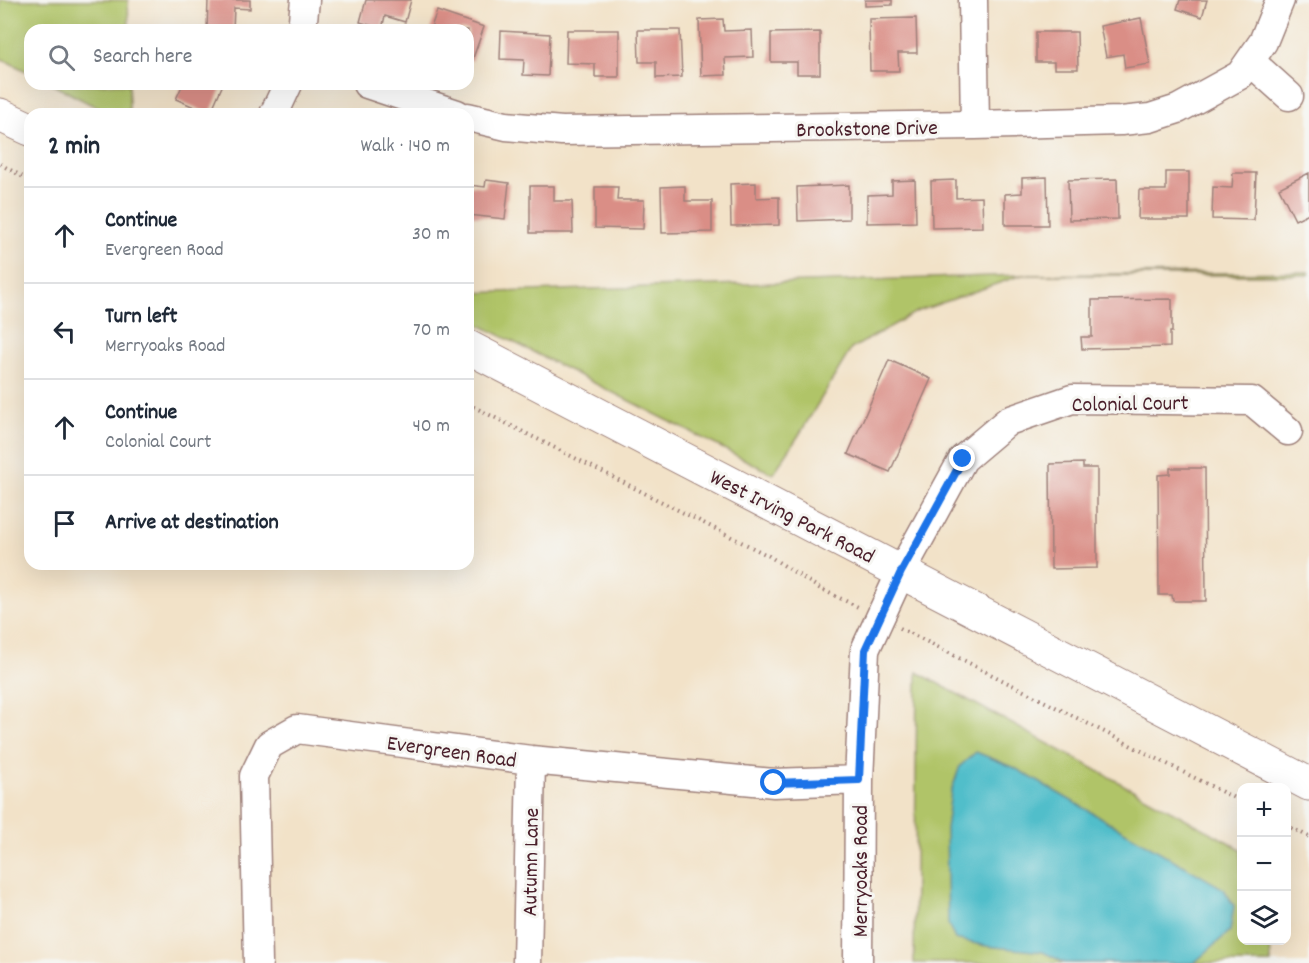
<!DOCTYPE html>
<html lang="en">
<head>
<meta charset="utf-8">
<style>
	body { margin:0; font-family:Dekko,sans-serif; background:#f6f6f7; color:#1f2937 }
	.controls { position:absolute; right:18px; bottom:18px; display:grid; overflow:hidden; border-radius:12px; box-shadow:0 6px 24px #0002 }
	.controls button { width:54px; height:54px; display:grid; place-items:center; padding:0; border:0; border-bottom:2px solid #e0e1e3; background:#fff; color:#1f2937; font:30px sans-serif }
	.stop { position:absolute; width:18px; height:18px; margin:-14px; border:4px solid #1a73e8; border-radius:50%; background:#fff }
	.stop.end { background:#1a73e8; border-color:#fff; box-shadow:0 2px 6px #0008 }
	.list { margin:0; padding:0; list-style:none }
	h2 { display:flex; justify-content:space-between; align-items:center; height:78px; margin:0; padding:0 24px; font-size:26px }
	h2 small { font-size:20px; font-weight:400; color:#747a83 }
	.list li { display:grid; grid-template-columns:39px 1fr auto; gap:18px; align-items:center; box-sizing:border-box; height:96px; padding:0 24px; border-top:2px solid #e0e1e3 }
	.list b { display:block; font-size:22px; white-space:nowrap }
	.list p { margin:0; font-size:20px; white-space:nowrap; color:#747a83 }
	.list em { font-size:20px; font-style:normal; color:#747a83 }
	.icon { flex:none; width:33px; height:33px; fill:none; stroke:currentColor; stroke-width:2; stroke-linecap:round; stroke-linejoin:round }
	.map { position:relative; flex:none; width:1309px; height:963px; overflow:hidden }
	.search { position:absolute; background:#fff; box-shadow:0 6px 24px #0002; left:24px; top:24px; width:450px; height:66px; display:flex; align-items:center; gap:15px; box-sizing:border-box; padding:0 21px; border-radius:18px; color:#747a83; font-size:22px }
	.panel { position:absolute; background:#fff; box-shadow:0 6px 24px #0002; left:24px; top:108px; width:450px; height:462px; border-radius:18px }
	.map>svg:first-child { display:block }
	.green { fill:#b0c468; stroke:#7d724a; stroke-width:1.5 }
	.water { fill:#51beca; stroke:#4e6e7a; stroke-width:1.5 }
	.building { fill:#da8e86 }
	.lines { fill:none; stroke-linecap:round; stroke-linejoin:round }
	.minor-casing { stroke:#9e807a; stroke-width:31 }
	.major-casing { stroke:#9e807a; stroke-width:35 }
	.path { stroke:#9e807a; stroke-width:4; stroke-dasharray:1.5 4.5; stroke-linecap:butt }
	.minor { stroke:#fff; stroke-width:28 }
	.major { stroke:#fff; stroke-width:33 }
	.route { stroke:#1a73e8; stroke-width:8 }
	.labels { text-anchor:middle; stroke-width:6; stroke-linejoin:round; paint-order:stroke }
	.street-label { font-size:22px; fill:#4a1f2b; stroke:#f6f6f2 }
</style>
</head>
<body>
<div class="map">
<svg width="1309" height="963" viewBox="0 0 1309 963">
	<rect width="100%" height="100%" fill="#f6f6f2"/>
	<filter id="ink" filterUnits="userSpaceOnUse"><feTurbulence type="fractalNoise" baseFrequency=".0167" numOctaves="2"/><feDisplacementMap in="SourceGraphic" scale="12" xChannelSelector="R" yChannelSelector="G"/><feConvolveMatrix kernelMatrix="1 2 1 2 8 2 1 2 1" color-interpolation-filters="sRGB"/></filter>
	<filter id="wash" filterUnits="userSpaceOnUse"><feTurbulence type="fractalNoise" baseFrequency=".008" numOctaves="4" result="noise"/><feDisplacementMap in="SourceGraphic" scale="24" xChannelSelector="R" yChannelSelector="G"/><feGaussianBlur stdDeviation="1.35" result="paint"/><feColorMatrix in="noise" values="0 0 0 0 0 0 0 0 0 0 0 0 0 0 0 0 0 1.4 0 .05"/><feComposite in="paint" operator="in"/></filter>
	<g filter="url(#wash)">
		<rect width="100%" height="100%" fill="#f2e2c8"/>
		<path class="green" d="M 0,0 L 128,0 L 129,30 L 30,30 L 30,73 L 0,58 Z
			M 51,84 L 129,84 L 129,114 L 110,114 Z
			M 1309,272 L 1309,275 L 1022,275 L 916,312 L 851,349 L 799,435 L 773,474 L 468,319 L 468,293 L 1022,275 Z
			M 917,672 L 1241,849 L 1242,940 L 1270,941 L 1271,963 L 914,963 Z"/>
		<path class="water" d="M 976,752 L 1013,767 L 1224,889 L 1234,906 L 1230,931 L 1194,963 L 1065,963 L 1043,952 L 986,946 L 955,939 L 948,924 L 946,829 L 951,792 L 960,766 Z"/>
		<g id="blocks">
			<path class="building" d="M 208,0 L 250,0 L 250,9 L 234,8 L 233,30 L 207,30 Z
				M 366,0 L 411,0 L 405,22 L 385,16 L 382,29 L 360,22 Z
				M 865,0 L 892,0 L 892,5 L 865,6 Z
				M 1180,0 L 1207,0 L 1202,17 L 1177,9 Z
				M 437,11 L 484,27 L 472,61 L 468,59 L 468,30 L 430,30 Z
				M 916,18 L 917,53 L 898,53 L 899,71 L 870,71 L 869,19 Z
				M 1141,18 L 1150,64 L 1125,68 L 1123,54 L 1106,57 L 1100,26 Z
				M 723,19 L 724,31 L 752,30 L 753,57 L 725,58 L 726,75 L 701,76 L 699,20 Z
				M 567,30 L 619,30 L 619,77 L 595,77 L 595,64 L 566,63 Z
				M 638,30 L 680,30 L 682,77 L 656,78 L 656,62 L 639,62 Z
				M 501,31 L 550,34 L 548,76 L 523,75 L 524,60 L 500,59 Z
				M 820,32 L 820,74 L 797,74 L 797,62 L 771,62 L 771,33 Z
				M 1036,32 L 1077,32 L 1078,69 L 1054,69 L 1054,62 L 1036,62 Z
				M 183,84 L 223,84 L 210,114 L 176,99 Z
				M 1166,172 L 1189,172 L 1189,219 L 1138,219 L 1139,190 L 1166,190 Z
				M 1233,173 L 1256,173 L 1254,220 L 1212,219 L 1213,187 L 1232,188 Z
				M 1309,173 L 1309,213 L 1295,220 L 1279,188 Z
				M 1047,177 L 1048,225 L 1005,225 L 1005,194 L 1022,193 L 1022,178 Z
				M 1117,179 L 1118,219 L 1069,220 L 1068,180 Z
				M 486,180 L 509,183 L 505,219 L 468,215 L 468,185 L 485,187 Z
				M 915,180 L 916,222 L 867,223 L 867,195 L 892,194 L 892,181 Z
				M 956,180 L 956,198 L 982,197 L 983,227 L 932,228 L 931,181 Z
				M 756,183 L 756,198 L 779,197 L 779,225 L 731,226 L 730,184 Z
				M 849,185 L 849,219 L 798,221 L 797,187 Z
				M 530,186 L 554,186 L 554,201 L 572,201 L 573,233 L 530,233 Z
				M 685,186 L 685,201 L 712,201 L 712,232 L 662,233 L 661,187 Z
				M 595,187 L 618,187 L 617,200 L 644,200 L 643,229 L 595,228 Z
				M 1172,299 L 1172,332 L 1170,332 L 1170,347 L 1082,349 L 1081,337 L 1092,337 L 1092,300 Z
				M 889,360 L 931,379 L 890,472 L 848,454 Z
				M 1083,463 L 1083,468 L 1097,468 L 1097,568 L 1051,569 L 1050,464 Z
				M 1170,468 L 1205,468 L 1206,601 L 1173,601 L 1172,595 L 1159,595 L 1158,475 L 1170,474 Z"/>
		</g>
	</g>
	<g filter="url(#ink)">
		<use href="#blocks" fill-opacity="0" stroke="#9e807a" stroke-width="1.5"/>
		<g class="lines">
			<g class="minor-casing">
				<path id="minor" d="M 973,0 L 975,125
					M 302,30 L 305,0
					M 1250,61 L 1289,96
					M 367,84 L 457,114
					M 274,114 L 288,84
					M 468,117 L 506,126 L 562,131 L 975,125 L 1121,121 L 1150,118 L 1178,109 L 1240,75 L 1263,42 L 1280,0
					M 258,963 L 254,776 L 269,745 L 297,729 L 531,760 L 774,783 L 859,780
					M 527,963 L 531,760
					M 858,963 L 859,780 L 865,650 L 901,572 L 963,459 L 1008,421 L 1072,399 L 1252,401 L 1288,431"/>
			</g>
			<g class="major-casing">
				<path id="major" d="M 0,115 L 30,129
					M 468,347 L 1309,784"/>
			</g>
			<path class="path" d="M 0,164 L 30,181
				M 468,404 L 769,556 L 819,588 L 858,607
				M 900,628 L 1242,802
				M 1286,825 L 1309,837"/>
			<use href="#minor" class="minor"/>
			<use href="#major" class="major"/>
		</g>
	</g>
	<g class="lines" filter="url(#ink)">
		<path class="route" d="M 774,783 L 859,780 L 865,650 L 901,572 L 963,459"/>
	</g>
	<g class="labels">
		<g class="street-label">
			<text transform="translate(867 127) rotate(-1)" y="8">Brookstone Drive</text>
			<text transform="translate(1130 402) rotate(-1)" y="8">Colonial Court</text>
			<text transform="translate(793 515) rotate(27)" y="8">West Irving Park Road</text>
			<text transform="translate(452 750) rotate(8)" y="8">Evergreen Road</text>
			<text transform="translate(529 862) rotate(-89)" y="8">Autumn Lane</text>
			<text transform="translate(859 871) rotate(-90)" y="8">Merryoaks Road</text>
		</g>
	</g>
</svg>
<div class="controls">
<button>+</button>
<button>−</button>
<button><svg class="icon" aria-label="layers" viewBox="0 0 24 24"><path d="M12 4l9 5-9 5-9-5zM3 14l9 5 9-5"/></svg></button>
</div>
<div class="stop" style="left:774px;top:783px"></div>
<div class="stop end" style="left:963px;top:459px"></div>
<div class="search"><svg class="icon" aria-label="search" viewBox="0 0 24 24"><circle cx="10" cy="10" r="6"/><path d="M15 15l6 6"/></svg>Search here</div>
<section class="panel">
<h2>2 min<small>Walk · 140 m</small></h2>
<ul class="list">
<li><svg class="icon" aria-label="ahead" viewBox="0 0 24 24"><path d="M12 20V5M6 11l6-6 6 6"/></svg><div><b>Continue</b><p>Evergreen Road</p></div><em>30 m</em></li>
<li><svg class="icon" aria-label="left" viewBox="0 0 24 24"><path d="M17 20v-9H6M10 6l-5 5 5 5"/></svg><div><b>Turn left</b><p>Merryoaks Road</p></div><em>70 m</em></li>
<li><svg class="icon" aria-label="ahead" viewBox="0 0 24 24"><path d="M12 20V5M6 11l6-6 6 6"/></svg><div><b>Continue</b><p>Colonial Court</p></div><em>40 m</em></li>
<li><svg class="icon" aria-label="arrive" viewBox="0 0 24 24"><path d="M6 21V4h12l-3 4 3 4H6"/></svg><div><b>Arrive at destination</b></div></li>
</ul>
</section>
</div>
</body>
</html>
